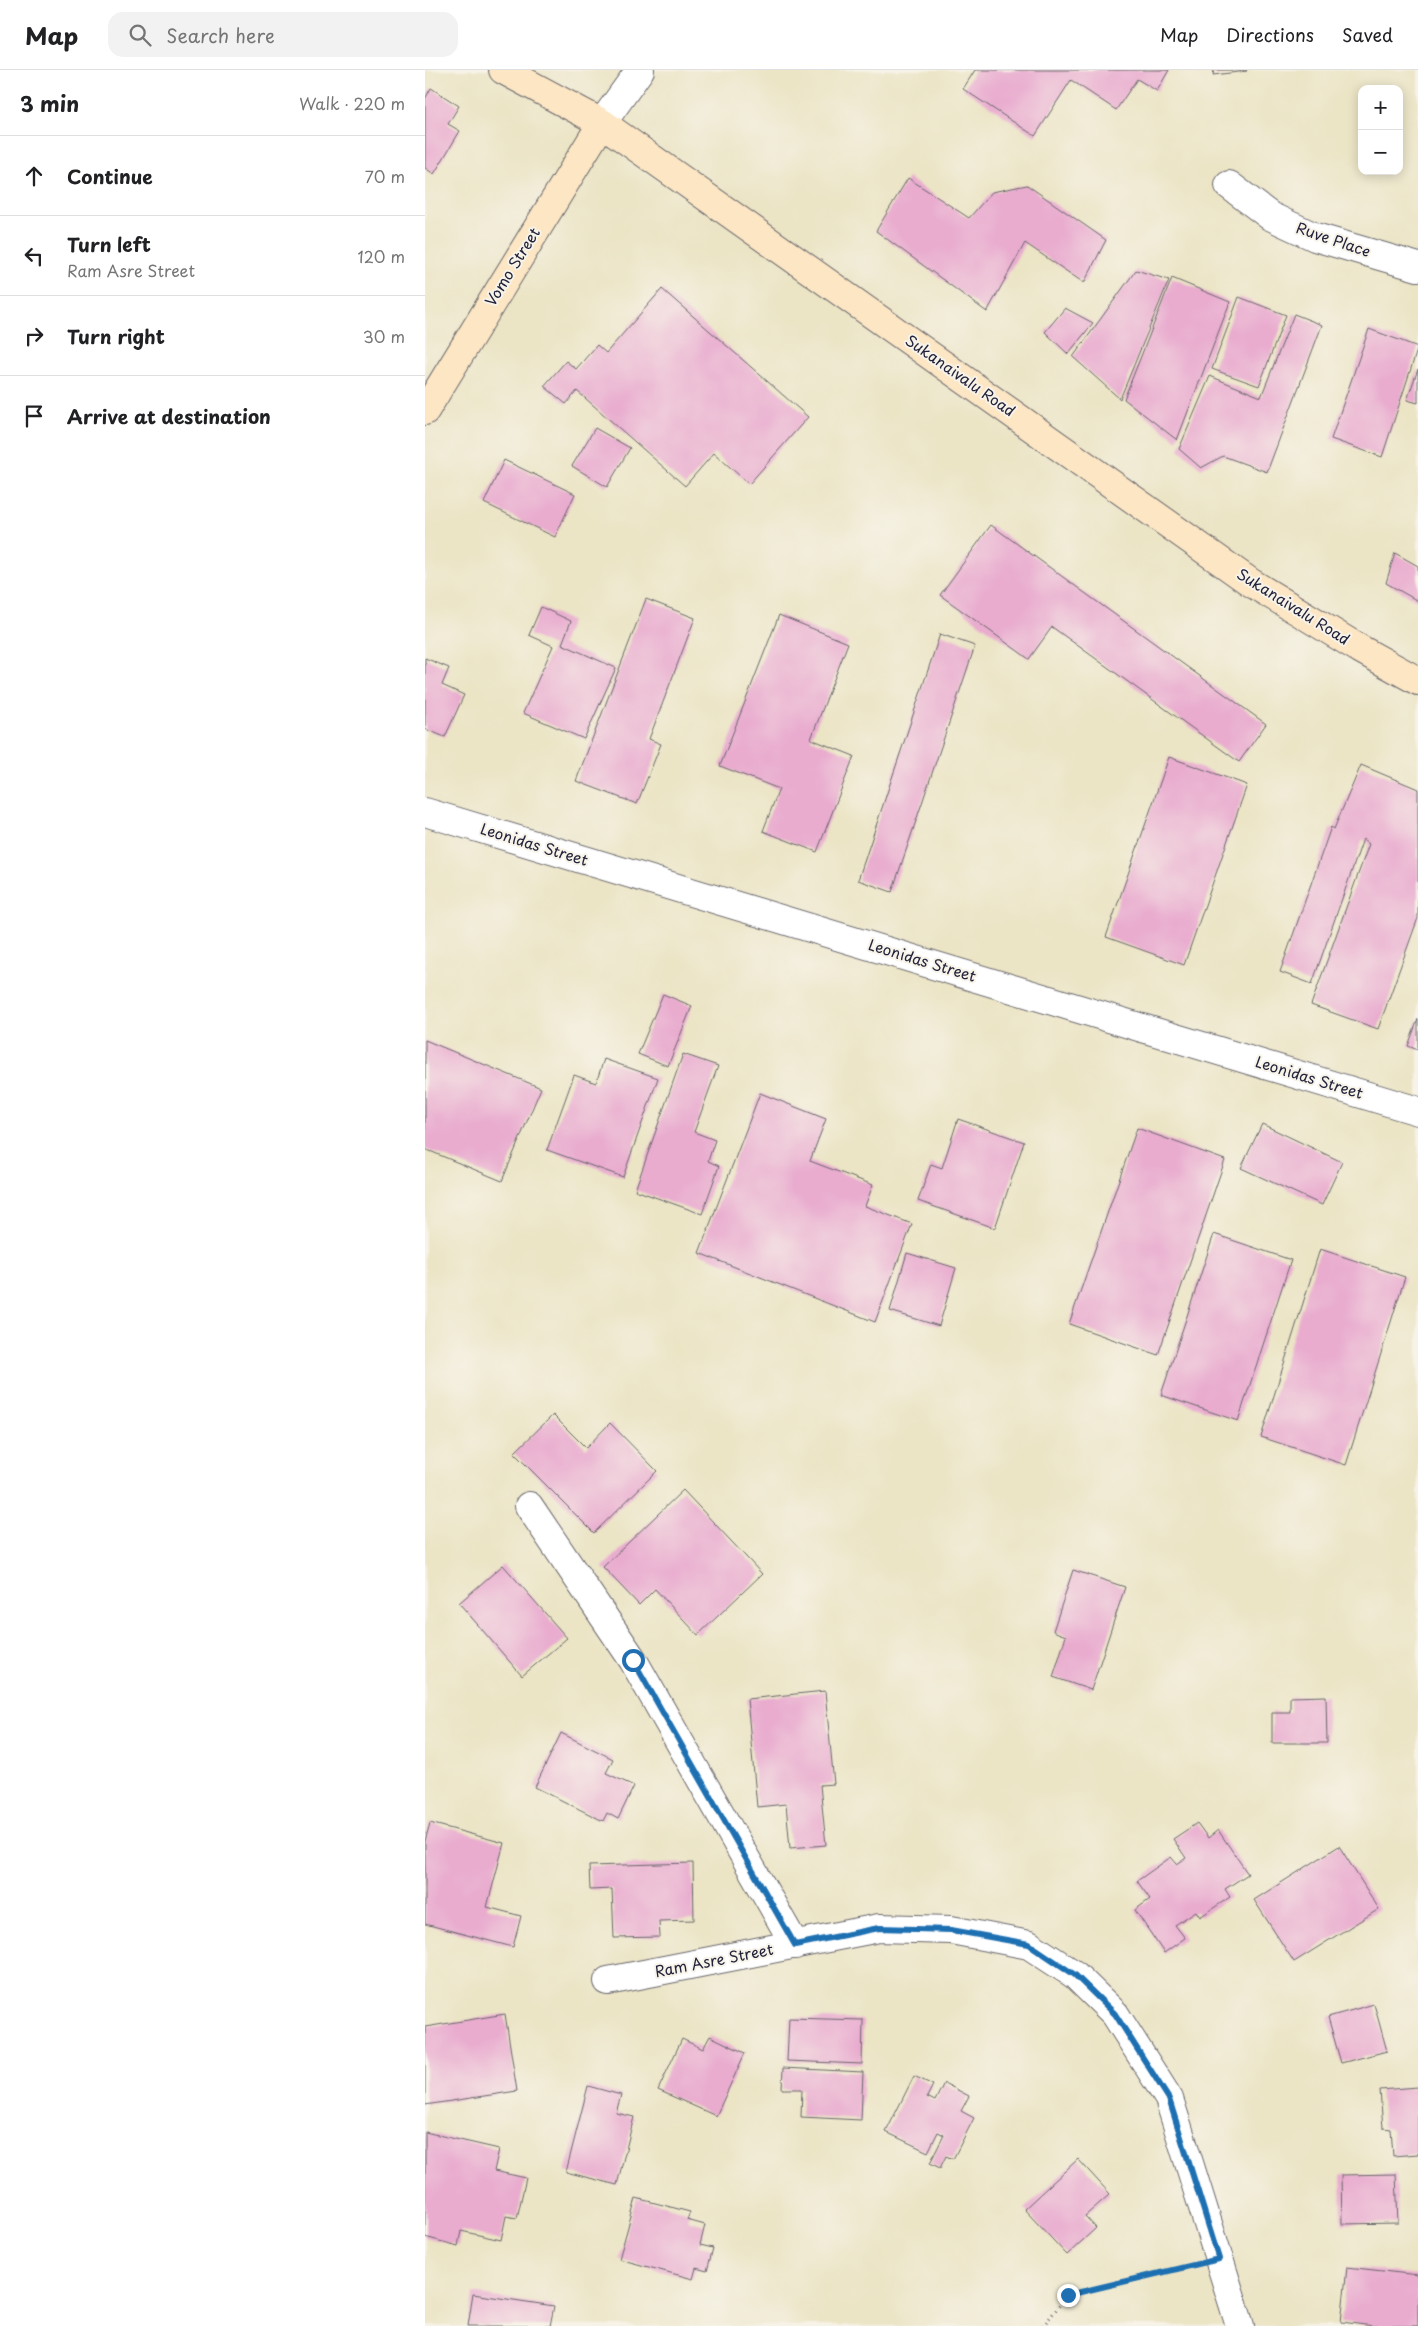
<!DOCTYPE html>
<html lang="en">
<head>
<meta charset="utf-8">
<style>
	body { margin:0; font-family:"Playpen Sans",sans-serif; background:#f2f2f2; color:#202124 }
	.controls { position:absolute; right:15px; top:15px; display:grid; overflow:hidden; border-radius:10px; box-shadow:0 2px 12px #0003 }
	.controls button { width:45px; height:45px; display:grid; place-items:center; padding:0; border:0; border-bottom:1px solid #e0e0e0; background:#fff; color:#202124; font:25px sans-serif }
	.stop { position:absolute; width:15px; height:15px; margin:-11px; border:4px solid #1f6fb2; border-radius:50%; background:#fff }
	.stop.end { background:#1f6fb2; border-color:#fff; box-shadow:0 1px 5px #0008 }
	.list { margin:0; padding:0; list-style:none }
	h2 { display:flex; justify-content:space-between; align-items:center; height:65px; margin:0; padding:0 20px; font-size:21px }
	h2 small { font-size:16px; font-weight:400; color:#757577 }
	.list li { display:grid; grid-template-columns:32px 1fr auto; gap:15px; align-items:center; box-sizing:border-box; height:80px; padding:0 20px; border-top:1px solid #e0e0e0 }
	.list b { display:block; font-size:19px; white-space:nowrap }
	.list p { margin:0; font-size:16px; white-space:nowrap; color:#757577 }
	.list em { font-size:16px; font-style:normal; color:#757577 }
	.icon { flex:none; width:28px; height:28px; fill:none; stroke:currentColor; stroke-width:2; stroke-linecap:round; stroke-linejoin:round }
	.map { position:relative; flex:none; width:993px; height:2256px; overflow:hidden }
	header { display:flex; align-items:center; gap:30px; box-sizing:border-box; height:70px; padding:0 25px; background:#fff; border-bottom:1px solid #e0e0e0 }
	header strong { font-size:24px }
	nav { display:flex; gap:28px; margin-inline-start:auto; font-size:18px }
	.search { width:350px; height:45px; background:#f2f2f2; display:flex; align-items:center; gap:12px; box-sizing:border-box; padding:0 18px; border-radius:15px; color:#757577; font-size:19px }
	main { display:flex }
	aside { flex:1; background:#fff }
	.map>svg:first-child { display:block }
	.building { fill:#e9accf }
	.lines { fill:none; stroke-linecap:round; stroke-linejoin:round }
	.minor-casing { stroke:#68666b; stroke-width:30 }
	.secondary-casing { stroke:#68666b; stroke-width:30 }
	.path { stroke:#68666b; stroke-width:3; stroke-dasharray:1 4; stroke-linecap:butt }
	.minor { stroke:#fff; stroke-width:28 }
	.secondary { stroke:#fce6c4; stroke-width:28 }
	.route { stroke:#1f6fb2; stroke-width:6 }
	.labels { text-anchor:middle; stroke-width:4; stroke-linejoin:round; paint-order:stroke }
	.street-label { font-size:15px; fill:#22223b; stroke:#f7f3e8 }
</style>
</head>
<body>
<header>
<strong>Map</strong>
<div class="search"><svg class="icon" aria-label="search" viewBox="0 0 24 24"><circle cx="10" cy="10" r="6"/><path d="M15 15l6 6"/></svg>Search here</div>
<nav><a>Map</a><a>Directions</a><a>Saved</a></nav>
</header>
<main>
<aside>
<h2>3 min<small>Walk · 220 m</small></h2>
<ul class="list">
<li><svg class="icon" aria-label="ahead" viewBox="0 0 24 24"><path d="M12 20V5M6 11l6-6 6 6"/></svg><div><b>Continue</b></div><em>70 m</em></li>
<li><svg class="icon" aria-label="left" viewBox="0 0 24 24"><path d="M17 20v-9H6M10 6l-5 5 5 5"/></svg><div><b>Turn left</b><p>Ram Asre Street</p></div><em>120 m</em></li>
<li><svg class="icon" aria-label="right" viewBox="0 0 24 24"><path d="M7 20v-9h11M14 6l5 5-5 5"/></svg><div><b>Turn right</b></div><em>30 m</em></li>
<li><svg class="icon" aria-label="arrive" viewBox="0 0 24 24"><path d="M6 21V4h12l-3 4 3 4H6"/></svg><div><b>Arrive at destination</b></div></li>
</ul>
</aside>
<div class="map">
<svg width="993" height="2256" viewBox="0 0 993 2256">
	<rect width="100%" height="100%" fill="#f7f3e8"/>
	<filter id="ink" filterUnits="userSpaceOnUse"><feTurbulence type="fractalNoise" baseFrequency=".02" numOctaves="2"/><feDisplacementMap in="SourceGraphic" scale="10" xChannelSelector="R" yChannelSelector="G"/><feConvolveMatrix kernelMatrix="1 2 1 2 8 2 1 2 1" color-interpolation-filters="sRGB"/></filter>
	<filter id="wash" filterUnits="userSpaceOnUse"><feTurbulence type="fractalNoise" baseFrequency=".0096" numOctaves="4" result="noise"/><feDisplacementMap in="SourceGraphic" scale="20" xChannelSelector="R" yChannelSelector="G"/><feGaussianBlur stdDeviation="1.12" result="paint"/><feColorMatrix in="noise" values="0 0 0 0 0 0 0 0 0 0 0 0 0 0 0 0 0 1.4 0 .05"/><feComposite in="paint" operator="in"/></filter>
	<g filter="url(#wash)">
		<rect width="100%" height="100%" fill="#ebe4c5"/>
		<g id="blocks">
			<path class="building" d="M 550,0 L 744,0 L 732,21 L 712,9 L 691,40 L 646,10 L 610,66 L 538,19 Z
				M 789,0 L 821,0 L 822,1 L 788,5 Z
				M 6,18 L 34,36 L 23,54 L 35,61 L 9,104 L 0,98 L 0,29 Z
				M 483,108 L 544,148 L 567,122 L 602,115 L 681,170 L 659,213 L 600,173 L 562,242 L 451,161 Z
				M 711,200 L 744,210 L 695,329 L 648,287 Z
				M 747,208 L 805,232 L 752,370 L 699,329 Z
				M 237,219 L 383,347 L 324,414 L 289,383 L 260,416 L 152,321 L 141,334 L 119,316 L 141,291 L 151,299 L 172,275 L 181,283 Z
				M 814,227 L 861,245 L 834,316 L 787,299 Z
				M 640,238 L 668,253 L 643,284 L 620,262 Z
				M 869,244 L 897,255 L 842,402 L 798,386 L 776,398 L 754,379 L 785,306 L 836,327 Z
				M 944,259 L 993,277 L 957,387 L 906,369 Z
				M 993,299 L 993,333 L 982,330 Z
				M 170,358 L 205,378 L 182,417 L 147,396 Z
				M 79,390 L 150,424 L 130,467 L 59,433 Z
				M 566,455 L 841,654 L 814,692 L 627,557 L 604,589 L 515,525 Z
				M 970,483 L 993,496 L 993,531 L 961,513 Z
				M 221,529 L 270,548 L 224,669 L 236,674 L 212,734 L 151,711 Z
				M 116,537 L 146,551 L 137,574 L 191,598 L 159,669 L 98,643 L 128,576 L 104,565 Z
				M 354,545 L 423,573 L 386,669 L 429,686 L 392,782 L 338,761 L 354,719 L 295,696 Z
				M 515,564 L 550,576 L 467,822 L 433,810 Z
				M 0,588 L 24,598 L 17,615 L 39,625 L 20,667 L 0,659 Z
				M 744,687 L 822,715 L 759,895 L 681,867 Z
				M 936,695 L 993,719 L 993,848 L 953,959 L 886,935 L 944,774 L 938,769 L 887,914 L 855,902 L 906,757 L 909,759 Z
				M 238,924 L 267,936 L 243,996 L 213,984 Z
				M 993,949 L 993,980 L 983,976 Z
				M 0,970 L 116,1018 L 77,1111 L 0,1079 Z
				M 258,984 L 293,996 L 269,1062 L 290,1070 L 283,1091 L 294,1096 L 277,1144 L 210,1120 Z
				M 179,989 L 233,1008 L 198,1107 L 122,1080 L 149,1005 L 171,1013 Z
				M 335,1023 L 401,1049 L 385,1091 L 448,1115 L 440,1136 L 487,1154 L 450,1252 L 274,1183 Z
				M 533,1049 L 599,1072 L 570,1158 L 493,1131 L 506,1094 L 517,1098 Z
				M 837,1054 L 917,1092 L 897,1135 L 816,1098 Z
				M 712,1058 L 800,1090 L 733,1285 L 644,1254 Z
				M 789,1164 L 866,1190 L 813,1351 L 736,1325 Z
				M 895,1179 L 980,1207 L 921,1395 L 836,1367 Z
				M 482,1183 L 531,1198 L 514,1256 L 465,1241 Z
				M 128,1345 L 161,1378 L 185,1353 L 232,1401 L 169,1463 L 89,1383 Z
				M 258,1420 L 337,1504 L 273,1565 L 230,1519 L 214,1535 L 178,1497 Z
				M 78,1495 L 142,1568 L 97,1606 L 34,1533 Z
				M 648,1500 L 700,1517 L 666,1620 L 628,1607 L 641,1566 L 628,1561 Z
				M 400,1621 L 409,1714 L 395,1715 L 401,1775 L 365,1778 L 361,1734 L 332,1737 L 322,1629 Z
				M 901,1626 L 902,1673 L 847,1673 L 847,1642 L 865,1642 L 865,1627 Z
				M 136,1663 L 188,1689 L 181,1703 L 209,1716 L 193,1749 L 182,1743 L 178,1751 L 110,1717 Z
				M 5,1753 L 79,1773 L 62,1837 L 96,1846 L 88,1877 L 0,1854 L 0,1771 Z
				M 772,1753 L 783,1768 L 793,1760 L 823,1804 L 800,1819 L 805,1827 L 775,1847 L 771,1841 L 750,1855 L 760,1868 L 739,1883 L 710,1840 L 725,1829 L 712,1811 L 746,1787 L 752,1794 L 761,1788 L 748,1769 Z
				M 914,1776 L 954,1839 L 869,1892 L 829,1830 Z
				M 268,1793 L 269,1850 L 234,1851 L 235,1867 L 189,1868 L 187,1819 L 165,1820 L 164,1796 Z
				M 949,1934 L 962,1981 L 916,1993 L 903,1947 Z
				M 80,1944 L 92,2021 L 0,2035 L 0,1957 Z
				M 364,1948 L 438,1950 L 437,1994 L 362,1991 Z
				M 285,1966 L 320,1983 L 291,2046 L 233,2020 L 257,1969 L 278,1979 Z
				M 358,1998 L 438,2002 L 436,2050 L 376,2047 L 377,2019 L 357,2019 Z
				M 489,2006 L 508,2015 L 502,2027 L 510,2031 L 519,2013 L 544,2026 L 536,2041 L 549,2048 L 528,2089 L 521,2086 L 515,2098 L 505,2093 L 519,2065 L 513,2062 L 503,2082 L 461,2062 Z
				M 163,2016 L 196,2025 L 191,2043 L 209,2047 L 192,2115 L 141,2102 Z
				M 993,2017 L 993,2084 L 968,2086 L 966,2059 L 958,2058 L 955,2020 Z
				M 0,2062 L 74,2079 L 69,2101 L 101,2108 L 92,2148 L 81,2146 L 76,2170 L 36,2161 L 33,2176 L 0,2167 Z
				M 653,2089 L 685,2124 L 660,2146 L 671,2158 L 642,2185 L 599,2139 Z
				M 971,2104 L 973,2153 L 917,2154 L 916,2105 Z
				M 211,2128 L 265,2142 L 262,2150 L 280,2155 L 275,2175 L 288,2178 L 282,2201 L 271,2198 L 268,2209 L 194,2189 Z
				M 922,2197 L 993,2205 L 993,2256 L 949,2256 L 916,2252 Z
				M 48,2224 L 129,2236 L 125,2256 L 43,2256 Z"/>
		</g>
	</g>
	<g filter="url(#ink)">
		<use href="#blocks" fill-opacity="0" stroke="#68666b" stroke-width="1"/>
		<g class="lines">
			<g class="minor-casing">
				<path id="minor" d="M 177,53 L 215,0
					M 804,115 L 845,146 L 890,167 L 993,197
					M 0,742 L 993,1041
					M 104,1436 L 208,1590 L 370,1875
					M 183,1911 L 454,1858 L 526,1860 L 604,1875 L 650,1905 L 690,1944 L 744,2029 L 815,2256"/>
			</g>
			<g class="secondary-casing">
				<path id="secondary" d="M 78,0 L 177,53 L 825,512 L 935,579 L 993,611
					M 0,341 L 177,53"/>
			</g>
			<path class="path" d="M 618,2256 L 643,2225 L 764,2196"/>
			<use href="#minor" class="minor"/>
			<use href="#secondary" class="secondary"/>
		</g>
	</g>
	<g class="lines" filter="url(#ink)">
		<path class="route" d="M 208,1590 L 370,1875 L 454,1858 L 526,1860 L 604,1874 L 650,1905 L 690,1944 L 744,2029 L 794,2189 L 643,2225"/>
	</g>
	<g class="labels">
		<g class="street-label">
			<text transform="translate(908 170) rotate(19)" y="5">Ruve Place</text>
			<text transform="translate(88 197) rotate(-58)" y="5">Vomo Street</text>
			<text transform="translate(535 306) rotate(35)" y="5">Sukanaivalu Road</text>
			<text transform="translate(868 537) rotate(32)" y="5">Sukanaivalu Road</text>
			<text transform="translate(109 775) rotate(17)" y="5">Leonidas Street</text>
			<text transform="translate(497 891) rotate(17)" y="5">Leonidas Street</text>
			<text transform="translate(884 1008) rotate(17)" y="5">Leonidas Street</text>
			<text transform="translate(289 1891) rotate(-11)" y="5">Ram Asre Street</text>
		</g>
	</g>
</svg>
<div class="controls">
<button>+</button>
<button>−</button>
</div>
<div class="stop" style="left:208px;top:1590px"></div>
<div class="stop end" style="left:643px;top:2225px"></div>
</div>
</main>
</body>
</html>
